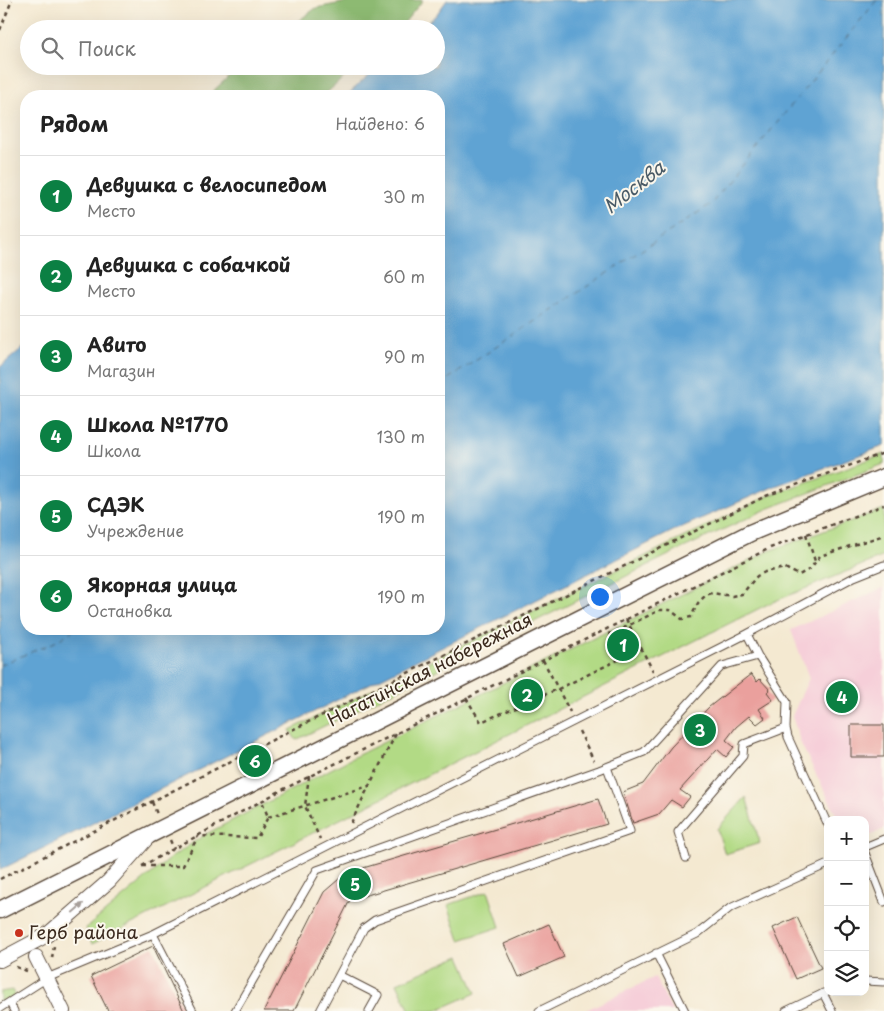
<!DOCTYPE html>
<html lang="ru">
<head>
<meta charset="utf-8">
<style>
	body { margin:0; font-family:"Playpen Sans",sans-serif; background:#f2f2f2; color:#222 }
	.controls { position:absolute; right:15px; bottom:15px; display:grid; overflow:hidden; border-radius:10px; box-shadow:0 5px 20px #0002 }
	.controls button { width:45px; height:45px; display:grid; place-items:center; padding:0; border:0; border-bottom:1px solid #e0e0e0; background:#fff; color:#222; font:25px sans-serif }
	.you { position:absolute; left:599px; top:596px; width:18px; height:18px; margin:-12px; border:4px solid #fff; border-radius:50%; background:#1a73e8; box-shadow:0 0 0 8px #1a73e833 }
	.badge { display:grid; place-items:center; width:32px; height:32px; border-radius:50%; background:#0b8043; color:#fff; font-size:16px; font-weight:700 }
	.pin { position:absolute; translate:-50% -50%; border:2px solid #fff; box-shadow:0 1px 5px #0006 }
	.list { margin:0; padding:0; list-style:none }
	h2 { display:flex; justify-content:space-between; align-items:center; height:65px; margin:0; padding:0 20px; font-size:21px }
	h2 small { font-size:16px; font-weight:400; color:#767676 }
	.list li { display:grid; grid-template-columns:32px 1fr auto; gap:15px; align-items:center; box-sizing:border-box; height:80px; padding:0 20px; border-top:1px solid #e0e0e0 }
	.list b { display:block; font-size:19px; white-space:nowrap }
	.list p { margin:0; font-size:16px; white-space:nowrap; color:#767676 }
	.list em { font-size:16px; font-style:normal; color:#767676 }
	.icon { flex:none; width:28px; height:28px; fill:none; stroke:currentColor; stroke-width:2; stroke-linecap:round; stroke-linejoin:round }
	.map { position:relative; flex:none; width:884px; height:1011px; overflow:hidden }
	.search { position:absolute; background:#fff; box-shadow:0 5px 20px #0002; left:20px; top:20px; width:425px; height:55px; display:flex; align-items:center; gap:12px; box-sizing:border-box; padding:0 18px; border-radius:28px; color:#767676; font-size:19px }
	.panel { position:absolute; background:#fff; box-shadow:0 5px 20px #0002; left:20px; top:90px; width:425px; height:545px; border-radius:20px }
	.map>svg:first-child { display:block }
	.built { fill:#f6cfd9 }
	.green { fill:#b2da85; stroke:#768252 }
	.forest { fill:#8dba72; stroke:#647248 }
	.water { fill:#5fa3d3; stroke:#4d6678 }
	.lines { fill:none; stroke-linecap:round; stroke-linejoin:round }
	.ferry { stroke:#495a66; stroke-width:1; stroke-dasharray:6 5; stroke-linecap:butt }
	.building { fill:#eaa09d }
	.service-casing { stroke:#574739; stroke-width:9 }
	.minor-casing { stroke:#574739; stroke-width:16 }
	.tertiary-casing { stroke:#574739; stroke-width:19 }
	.path { stroke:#574739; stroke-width:2.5; stroke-dasharray:4 4; stroke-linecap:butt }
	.service { stroke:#fff; stroke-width:7 }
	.minor { stroke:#fff; stroke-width:14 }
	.tertiary { stroke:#fff; stroke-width:16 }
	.oneway { fill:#a79f9a }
	.poi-dot { fill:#c8321e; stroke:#fbf7ec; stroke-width:2 }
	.labels { text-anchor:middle; stroke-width:4; stroke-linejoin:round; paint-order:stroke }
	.street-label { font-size:18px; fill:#3b2a1e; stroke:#fbf7ec }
	.poi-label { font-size:18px; fill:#3b2a1e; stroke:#fbf7ec; text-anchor:start }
	.water-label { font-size:19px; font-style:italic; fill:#495a66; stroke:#fbf7ec }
</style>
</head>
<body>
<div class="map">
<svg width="884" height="1011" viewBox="0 0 884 1011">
	<rect width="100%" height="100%" fill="#fbf7ec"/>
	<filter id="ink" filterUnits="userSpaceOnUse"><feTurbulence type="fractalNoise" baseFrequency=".02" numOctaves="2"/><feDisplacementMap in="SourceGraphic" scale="10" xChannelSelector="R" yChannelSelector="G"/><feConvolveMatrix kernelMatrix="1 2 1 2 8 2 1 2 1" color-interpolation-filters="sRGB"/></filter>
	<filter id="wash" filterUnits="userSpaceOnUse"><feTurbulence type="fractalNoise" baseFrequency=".0096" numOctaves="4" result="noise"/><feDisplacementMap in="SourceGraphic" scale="20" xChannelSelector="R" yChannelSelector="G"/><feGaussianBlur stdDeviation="1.12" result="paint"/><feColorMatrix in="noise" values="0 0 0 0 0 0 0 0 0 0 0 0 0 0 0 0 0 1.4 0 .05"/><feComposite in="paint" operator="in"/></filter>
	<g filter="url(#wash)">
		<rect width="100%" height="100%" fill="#f4e9d1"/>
		<path class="built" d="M 884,587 L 884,829 L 865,838 L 865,820 L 839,820 L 801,744 L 792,716 L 809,678 L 791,630 Z
			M 655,977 L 672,1011 L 584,1011 Z"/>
		<path class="green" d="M 884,454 L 884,464 L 767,509 L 677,551 L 296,740 L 290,730 L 768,496 Z
			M 884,509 L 884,556 L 768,604 L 92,944 L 86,928 L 169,859 L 206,834 L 356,756 L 769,551 Z
			M 746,797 L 760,843 L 725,854 L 717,829 Z
			M 488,891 L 500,927 L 460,940 L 448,905 Z
			M 460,956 L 476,993 L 435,1011 L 410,1011 L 397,983 Z
			M 12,990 L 15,996 L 0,1003 L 0,992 Z"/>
		<path class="forest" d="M 357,0 L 423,0 L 399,29 L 287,29 L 316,8 Z
			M 240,66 L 357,66 L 323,96 L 202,96 L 209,95 Z"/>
		<path class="water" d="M 447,0 L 884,0 L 884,446 L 775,486 L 673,531 L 0,870 L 0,367 L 26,345 L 26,629 L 439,629 L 439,96 L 346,96 L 379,66 L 436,66 L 436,29 L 420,29 L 436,15 Z"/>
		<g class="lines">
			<path class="ferry" d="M 439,385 L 711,204 L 877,0
				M 0,665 L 55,642 L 75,629"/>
		</g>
		<g id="blocks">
			<path class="building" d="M 751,674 L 757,682 L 760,679 L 770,690 L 767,692 L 773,700 L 759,709 L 765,718 L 757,724 L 749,716 L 736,727 L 726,740 L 734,747 L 726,757 L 717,749 L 680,790 L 690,797 L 682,807 L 671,800 L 659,814 L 633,823 L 623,792 L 643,784 L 671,747 L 709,707 Z
				M 851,725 L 884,725 L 884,757 L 851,757 Z
				M 598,799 L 607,824 L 350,900 L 294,1011 L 264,1011 L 324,892 L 346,873 Z
				M 797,917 L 821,968 L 796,979 L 773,928 Z
				M 549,924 L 564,957 L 519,977 L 504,944 Z
				M 153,946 L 184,1011 L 108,1011 L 91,976 Z"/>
		</g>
	</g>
	<g filter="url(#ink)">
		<use href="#blocks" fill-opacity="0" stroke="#574739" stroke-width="1"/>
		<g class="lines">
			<g class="service-casing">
				<path id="service" d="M 747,634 L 854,577 L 884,565
					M 865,847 L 884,839
					M 865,853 L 884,902
					M 686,858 L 678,832 L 743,756 L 744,744 L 786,728
					M 153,934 L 193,1011
					M 656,953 L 685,1011
					M 865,981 L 884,982
					M 823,993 L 832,1011
					M 10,1003 L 14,1011
					M 0,1008 L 47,978 L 153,934 L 747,634 L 758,656
					M 235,1011 L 317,870 L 599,770 L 644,752 L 722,666 L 758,656 L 787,702 L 786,728 L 788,737 L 828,825
					M 320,1011 L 339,975
					M 369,1011 L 378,995 L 339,975 L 364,928 L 375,920 L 630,831 L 607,767
					M 539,1011 L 697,934 L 730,908 L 828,864
					M 786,1011 L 828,991"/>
			</g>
			<g class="minor-casing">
				<path id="minor" d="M 36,957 L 63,1011
					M 0,960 L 47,935 L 109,881 L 148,837"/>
			</g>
			<g class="tertiary-casing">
				<path id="tertiary" d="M 0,910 L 750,533 L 884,477"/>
			</g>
			<path class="path" d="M 0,30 L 12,0
				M 806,534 L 815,561
				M 626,619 L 653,671
				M 609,635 L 660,610 L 670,610 L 682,619 L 691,617 L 698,603 L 706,595 L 712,593 L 732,596 L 742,594 L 757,576 L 765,572 L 785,568 L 799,575 L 810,569 L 820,556 L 884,535
				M 543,660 L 570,712
				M 466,698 L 481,722 L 558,689 L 622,658 L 607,629
				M 579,731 L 594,761
				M 309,776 L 305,806 L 320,839
				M 152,802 L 157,814
				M 268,817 L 369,786 L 397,732
				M 351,823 L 369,786
				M 170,840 L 174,849
				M 142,866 L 278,792 L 770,548 L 884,505
				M 142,866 L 183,866 L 198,836 L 257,838 L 268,817 L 262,801
				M 0,879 L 286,733 L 766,496 L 884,453
				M 52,958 L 54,946
				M 16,967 L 27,971"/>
			<use href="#service" class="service"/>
			<use href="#minor" class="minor"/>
			<use href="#tertiary" class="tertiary"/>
		</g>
		<defs><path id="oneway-solid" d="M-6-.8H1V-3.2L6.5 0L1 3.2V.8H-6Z" transform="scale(1.25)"/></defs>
		<use class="oneway" href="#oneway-solid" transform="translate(78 908) rotate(-41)"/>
	</g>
	<circle class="poi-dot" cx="19" cy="933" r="5"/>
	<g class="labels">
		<g class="street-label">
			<text transform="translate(430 670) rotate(-27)" y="6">Нагатинская набережная</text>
		</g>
		<g class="poi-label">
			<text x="29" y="939">Герб района</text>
		</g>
		<g class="water-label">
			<text transform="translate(634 187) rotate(-38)" y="7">Москва</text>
		</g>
	</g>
</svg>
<div class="controls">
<button>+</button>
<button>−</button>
<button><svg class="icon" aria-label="locate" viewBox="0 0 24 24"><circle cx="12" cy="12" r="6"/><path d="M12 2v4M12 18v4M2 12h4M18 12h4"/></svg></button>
<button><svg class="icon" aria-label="layers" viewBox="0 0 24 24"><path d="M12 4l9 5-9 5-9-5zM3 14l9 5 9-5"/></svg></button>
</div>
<div class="you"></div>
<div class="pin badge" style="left:623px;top:645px">1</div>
<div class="pin badge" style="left:527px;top:695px">2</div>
<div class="pin badge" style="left:700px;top:730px">3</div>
<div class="pin badge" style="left:842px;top:697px">4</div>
<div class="pin badge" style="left:355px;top:884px">5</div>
<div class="pin badge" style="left:255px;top:761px">6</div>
<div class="search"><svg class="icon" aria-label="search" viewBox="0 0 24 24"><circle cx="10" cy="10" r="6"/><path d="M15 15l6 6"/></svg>Поиск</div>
<section class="panel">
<h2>Рядом<small>Найдено: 6</small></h2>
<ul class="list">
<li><span class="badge">1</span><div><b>Девушка с велосипедом</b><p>Место</p></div><em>30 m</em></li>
<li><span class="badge">2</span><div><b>Девушка с собачкой</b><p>Место</p></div><em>60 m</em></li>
<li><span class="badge">3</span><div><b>Авито</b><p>Магазин</p></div><em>90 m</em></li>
<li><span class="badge">4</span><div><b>Школа №1770</b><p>Школа</p></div><em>130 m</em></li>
<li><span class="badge">5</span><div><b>СДЭК</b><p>Учреждение</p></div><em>190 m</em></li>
<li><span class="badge">6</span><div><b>Якорная улица</b><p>Остановка</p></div><em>190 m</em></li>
</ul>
</section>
</div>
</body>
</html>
